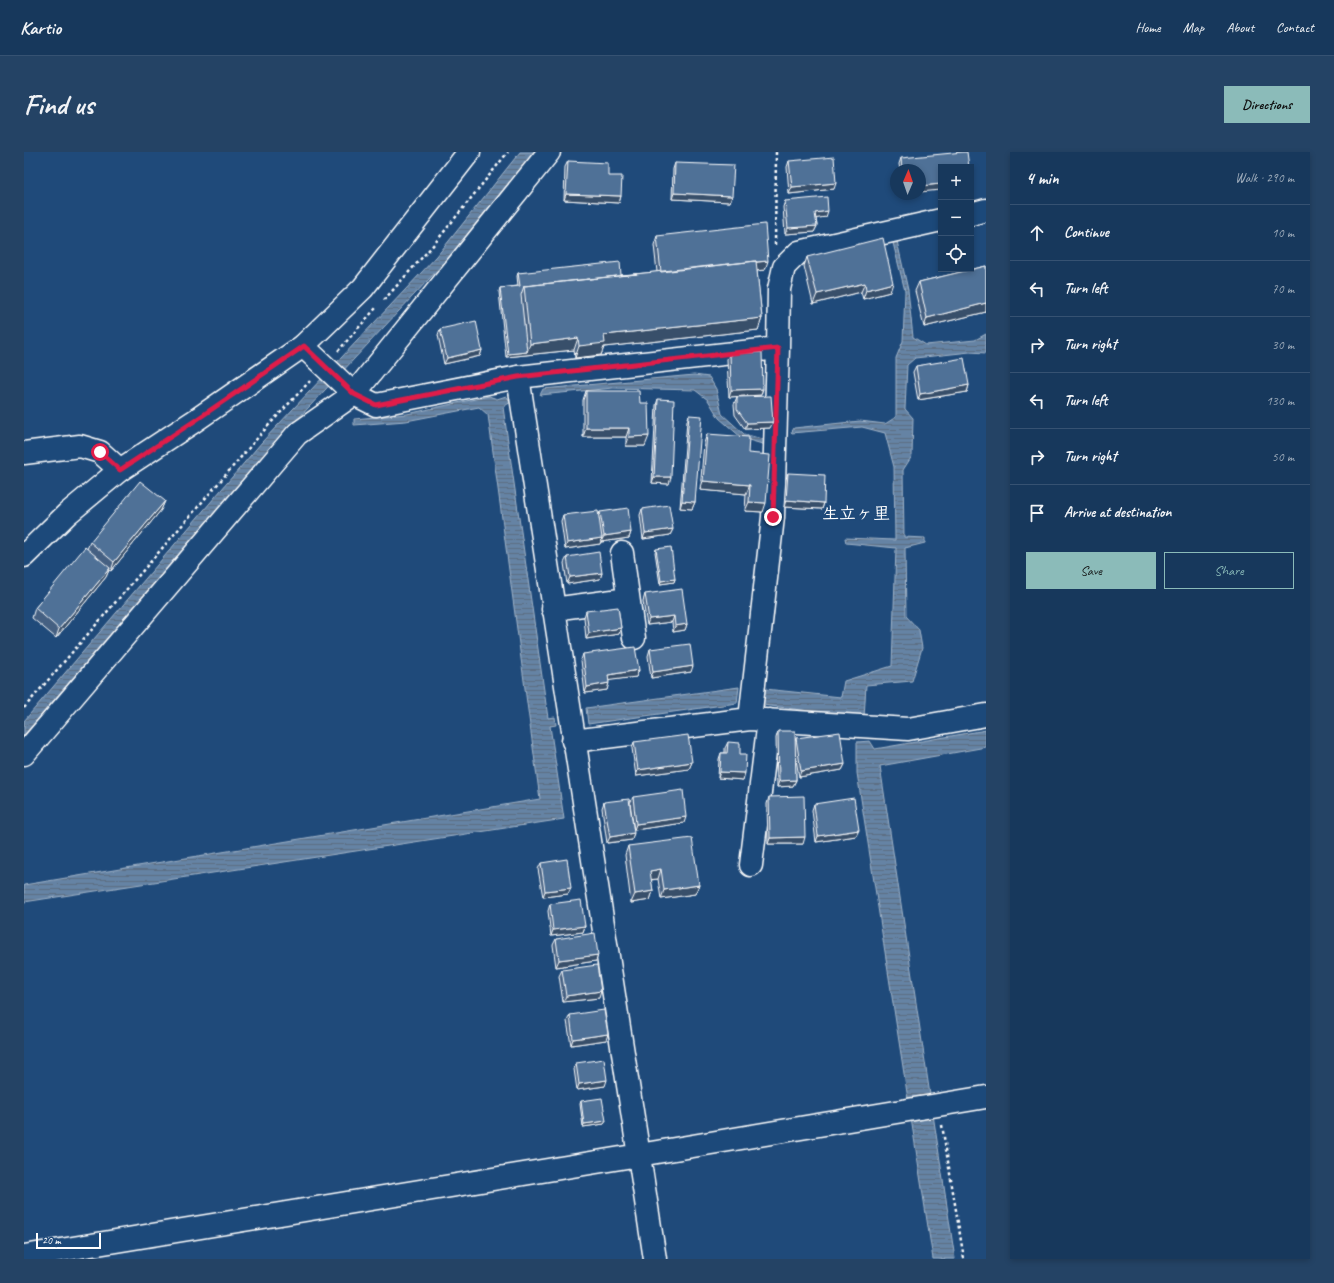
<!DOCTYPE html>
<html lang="en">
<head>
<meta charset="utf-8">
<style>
	body { margin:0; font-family:Caveat,"Klee One",sans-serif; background:#244365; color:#f1f3f6 }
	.controls { position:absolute; right:12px; top:12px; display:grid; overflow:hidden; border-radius:0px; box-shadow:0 2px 6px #0003 }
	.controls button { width:36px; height:36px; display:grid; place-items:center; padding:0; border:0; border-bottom:1px solid #365272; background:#17385c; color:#f1f3f6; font:20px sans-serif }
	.compass { position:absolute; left:866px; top:12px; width:36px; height:36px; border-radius:50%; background:#17385c; box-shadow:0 2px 6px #0003; rotate:2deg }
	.scale { position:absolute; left:12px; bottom:10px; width:65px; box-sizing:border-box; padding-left:4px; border:2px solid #fff; border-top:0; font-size:11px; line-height:14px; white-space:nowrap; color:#fff; -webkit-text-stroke:3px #1f4a7a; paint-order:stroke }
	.stop { position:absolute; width:12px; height:12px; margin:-9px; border:3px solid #e11d48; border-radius:50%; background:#fff }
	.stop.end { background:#e11d48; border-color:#fff; box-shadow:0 1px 4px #0008 }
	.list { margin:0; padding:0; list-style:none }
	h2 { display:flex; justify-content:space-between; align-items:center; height:52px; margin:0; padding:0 16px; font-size:17px }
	h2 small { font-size:13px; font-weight:400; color:#9eacbb }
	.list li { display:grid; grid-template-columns:26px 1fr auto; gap:12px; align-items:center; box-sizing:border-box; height:56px; padding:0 16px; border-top:1px solid #365272 }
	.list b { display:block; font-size:15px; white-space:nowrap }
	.list em { font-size:13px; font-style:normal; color:#9eacbb }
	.actions { display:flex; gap:8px; padding:12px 16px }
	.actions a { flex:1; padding:9px 0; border:1px solid #8bbbb9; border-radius:0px; text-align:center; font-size:14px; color:#8bbbb9 }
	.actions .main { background:#8bbbb9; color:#111 }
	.icon { flex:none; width:22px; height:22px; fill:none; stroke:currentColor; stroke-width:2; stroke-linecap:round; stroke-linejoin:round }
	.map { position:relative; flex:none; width:962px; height:1107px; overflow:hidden; border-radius:0px }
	header { display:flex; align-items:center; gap:24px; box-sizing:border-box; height:56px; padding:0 20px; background:#17385c; border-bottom:1px solid #365272 }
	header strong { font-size:19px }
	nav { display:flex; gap:22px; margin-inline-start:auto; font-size:14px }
	.intro { display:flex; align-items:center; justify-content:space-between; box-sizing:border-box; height:96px; padding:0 24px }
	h1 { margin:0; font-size:28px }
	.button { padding:10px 18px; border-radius:0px; background:#8bbbb9; color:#111; font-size:14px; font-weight:700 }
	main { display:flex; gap:24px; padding:0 24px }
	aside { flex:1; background:#17385c; border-radius:0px; box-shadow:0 2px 6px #0003 }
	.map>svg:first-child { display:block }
	.water { fill:url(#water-rules); stroke:#a3b5c8 }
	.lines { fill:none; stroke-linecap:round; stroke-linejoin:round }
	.minor-casing { stroke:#fff; stroke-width:25 }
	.tertiary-casing { stroke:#fff; stroke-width:25 }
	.path { stroke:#fff; stroke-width:2.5; stroke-dasharray:3 3; stroke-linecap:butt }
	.minor { stroke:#1f4a7a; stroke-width:22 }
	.tertiary { stroke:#1f4a7a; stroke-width:22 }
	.wall { fill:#456182; stroke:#fff }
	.shaded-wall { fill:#384f6a; stroke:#fff }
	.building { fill:#507197; stroke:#fff }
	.route { stroke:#e11d48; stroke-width:5 }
	.labels { text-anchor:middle; stroke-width:3.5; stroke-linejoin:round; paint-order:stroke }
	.neighbourhood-label { font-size:17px; font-weight:bold; fill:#fff; stroke:#1f4a7a }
</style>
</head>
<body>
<header>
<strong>Kartio</strong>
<nav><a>Home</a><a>Map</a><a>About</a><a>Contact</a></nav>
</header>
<div class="intro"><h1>Find us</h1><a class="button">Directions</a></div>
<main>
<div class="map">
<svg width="962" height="1107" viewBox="0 0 962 1107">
	<defs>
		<pattern id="water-rules" width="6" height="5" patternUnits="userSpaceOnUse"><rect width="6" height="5" fill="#6583a4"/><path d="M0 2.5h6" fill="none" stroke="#5b6d81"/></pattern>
	</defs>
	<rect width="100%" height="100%" fill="#1f4a7a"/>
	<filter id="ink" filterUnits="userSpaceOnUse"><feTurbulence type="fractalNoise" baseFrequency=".025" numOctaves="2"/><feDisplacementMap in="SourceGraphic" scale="8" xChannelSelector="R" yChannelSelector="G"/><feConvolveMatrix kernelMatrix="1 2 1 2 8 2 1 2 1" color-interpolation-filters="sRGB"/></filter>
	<g filter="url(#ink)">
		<path class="water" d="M 496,0 L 510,0 L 419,112 L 241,302 L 0,589 L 0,569 L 238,290 L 413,104 Z
			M 873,89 L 884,138 L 889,185 L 902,193 L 951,188 L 962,182 L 962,201 L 946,200 L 891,206 L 883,213 L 881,257 L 889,266 L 888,304 L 879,318 L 880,385 L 901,386 L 901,391 L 881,396 L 882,464 L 895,478 L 898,496 L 888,529 L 842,533 L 840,566 L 739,553 L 741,537 L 817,545 L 820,529 L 868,514 L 872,396 L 822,391 L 821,386 L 871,388 L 870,315 L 861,281 L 838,275 L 767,281 L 770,276 L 836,269 L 861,272 L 872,265 L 872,206 L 879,189 L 881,139 L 869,91 Z
			M 670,223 L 685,225 L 692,237 L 698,262 L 720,282 L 745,289 L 745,294 L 718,286 L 695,266 L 684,248 L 671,238 L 589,236 L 516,243 L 519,237 Z
			M 465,244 L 473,247 L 482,244 L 487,250 L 479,255 L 524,566 L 531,565 L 532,573 L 526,574 L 540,667 L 0,750 L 0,733 L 516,647 L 464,263 L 455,255 L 382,269 L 330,273 L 330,267 L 383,262 Z
			M 715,535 L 713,551 L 564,572 L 562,556 Z
			M 962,578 L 962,595 L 856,614 L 931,1107 L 909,1107 L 833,621 L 833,590 L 846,589 L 851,597 Z"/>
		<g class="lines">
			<g class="minor-casing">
				<path id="minor" d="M 947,62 L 962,58
					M 279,194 L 330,242 L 352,253 L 494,225 L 754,196 L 755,137 L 760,115 L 775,100 L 917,68
					M 0,301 L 56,294 L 76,300 L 96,318
					M 598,401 L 610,486
					M 529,457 L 604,447
					M 726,567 L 749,365 L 754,196
					M 549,589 L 726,567 L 884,577 L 962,563
					M 0,602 L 273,282 L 330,242 L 525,0
					M 727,713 L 745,568
					M 615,1003 L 962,945"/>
			</g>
			<g class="tertiary-casing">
				<path id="tertiary" d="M 494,225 L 631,1107
					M 0,404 L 43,362 L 96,318 L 169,270 L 279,194 L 339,136 L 445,0
					M 0,1104 L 615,1003"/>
			</g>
			<path class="path" d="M 751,93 L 752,0
				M 360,148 L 411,91 L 484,0
				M 314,199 L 352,156
				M 0,556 L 243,275 L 286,229
				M 918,973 L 940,1107"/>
			<use href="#minor" class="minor"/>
			<use href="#tertiary" class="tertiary"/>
		</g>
		<path class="wall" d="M 877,6 L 896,18 L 876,18 L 875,12 Z
			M 544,9 L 584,24 L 597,44 L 595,51 L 540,48 L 541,15 Z
			M 765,9 L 810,37 L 765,42 L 763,15 Z
			M 651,11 L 708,44 L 706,50 L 648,47 L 649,17 Z
			M 761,49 L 802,65 L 792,66 L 793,74 L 790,80 L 761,82 L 759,55 Z
			M 633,84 L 741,118 L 733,119 L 738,166 L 734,178 L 580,195 L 577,203 L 551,206 L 550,198 L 482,205 L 475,140 L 476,136 L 494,134 L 493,124 L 494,121 L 597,123 L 633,120 L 630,93 Z
			M 783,105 L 866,140 L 839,147 L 837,140 L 789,152 L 780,114 Z
			M 962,114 L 962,160 L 900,175 L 891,139 L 895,130 Z
			M 416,177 L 458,198 L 456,204 L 420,212 L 414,183 Z
			M 706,201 L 737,243 L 705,245 L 703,207 Z
			M 892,214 L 945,233 L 943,240 L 894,248 L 889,220 Z
			M 562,239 L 616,251 L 621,294 L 602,294 L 602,285 L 559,285 L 559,248 Z
			M 713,245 L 746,276 L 721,277 L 711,263 L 710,252 Z
			M 634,247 L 645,332 L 628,331 L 632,253 Z
			M 665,263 L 671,350 L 668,357 L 656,356 L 663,269 Z
			M 683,282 L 724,301 L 739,360 L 721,359 L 722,342 L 676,338 L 680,291 Z
			M 764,321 L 800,351 L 798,357 L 760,355 L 762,327 Z
			M 141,349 L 137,358 L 87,419 L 85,418 L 82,425 L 32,486 L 8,466 L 11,456 L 63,397 L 66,390 Z
			M 618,357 L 649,377 L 646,383 L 619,387 L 616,363 Z
			M 576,360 L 607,380 L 605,386 L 577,390 L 577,388 L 576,392 L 541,397 L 537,369 L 539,363 L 575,363 Z
			M 632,397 L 651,427 L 650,430 L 636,432 L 631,400 Z
			M 543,405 L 578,421 L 576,427 L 543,432 L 540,411 Z
			M 621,442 L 663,472 L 661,478 L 649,480 L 648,470 L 623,473 L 619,449 Z
			M 562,459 L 595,482 L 562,487 L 560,465 Z
			M 626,497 L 667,520 L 627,526 L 624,504 Z
			M 559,502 L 615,518 L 612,525 L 585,528 L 583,538 L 561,541 L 557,508 Z
			M 754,579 L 771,589 L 772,586 L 821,612 L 818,618 L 775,625 L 771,601 L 772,628 L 769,634 L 753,635 L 752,586 Z
			M 610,590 L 668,610 L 665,617 L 612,624 L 608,596 Z
			M 704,590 L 716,602 L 719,628 L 694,626 L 695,607 L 697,601 L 701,601 L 701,596 Z
			M 609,645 L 660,671 L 610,678 L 606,651 Z
			M 745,645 L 779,692 L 744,692 L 743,652 Z
			M 580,650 L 608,688 L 583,691 L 578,656 Z
			M 790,652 L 832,684 L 792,690 L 788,658 Z
			M 604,694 L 675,733 L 671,742 L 637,747 L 634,727 L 627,728 L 629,739 L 626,748 L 607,751 L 601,703 Z
			M 517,711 L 547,736 L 544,742 L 519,745 L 514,717 Z
			M 526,752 L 561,774 L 559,780 L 527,784 L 524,759 Z
			M 532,787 L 574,803 L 572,809 L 532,815 L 529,793 Z
			M 538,818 L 575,846 L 539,850 L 535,824 Z
			M 546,863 L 582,888 L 547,893 L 543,869 Z
			M 552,911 L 581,934 L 553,938 L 550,917 Z
			M 557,949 L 582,969 L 580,972 L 559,975 L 556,952 Z"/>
		<path class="shaded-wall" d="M 812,31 L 810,37 L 765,42 L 768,35 Z
			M 917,32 L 917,38 L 896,40 L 896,34 Z
			M 650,41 L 708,44 L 706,50 L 648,47 Z
			M 542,42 L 597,44 L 595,51 L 540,48 Z
			M 804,59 L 802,65 L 789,67 L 791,61 Z
			M 793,74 L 790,80 L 761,82 L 764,76 Z
			M 744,109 L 741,118 L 634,129 L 637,120 Z
			M 841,131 L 837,140 L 789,152 L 793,142 Z
			M 869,131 L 866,140 L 839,147 L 842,138 Z
			M 962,151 L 962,160 L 900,175 L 903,166 Z
			M 738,166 L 734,178 L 580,195 L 577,203 L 551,206 L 555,194 L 580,183 Z
			M 554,186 L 550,198 L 482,205 L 484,202 L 503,200 L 506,192 Z
			M 458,198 L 456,204 L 420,212 L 423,206 Z
			M 945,233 L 943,240 L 894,248 L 896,242 Z
			M 739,237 L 737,243 L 705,245 L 707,238 Z
			M 749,270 L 746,276 L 721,277 L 723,271 Z
			M 562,276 L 605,276 L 602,285 L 559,285 Z
			M 625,284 L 621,294 L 602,294 L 605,285 Z
			M 630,325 L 647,325 L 645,332 L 628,331 Z
			M 679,329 L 726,333 L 722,342 L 676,338 Z
			M 762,348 L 800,351 L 798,357 L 760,355 Z
			M 141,349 L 137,358 L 87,419 L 90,410 Z
			M 658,349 L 671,350 L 668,357 L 656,356 Z
			M 725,350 L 742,351 L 739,360 L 721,359 Z
			M 649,377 L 646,383 L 619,387 L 621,381 Z
			M 607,380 L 605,386 L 577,390 L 580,384 Z
			M 578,386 L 576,392 L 541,397 L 543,391 Z
			M 86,416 L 82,425 L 32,486 L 35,477 Z
			M 578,421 L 576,427 L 543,432 L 546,425 Z
			M 651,427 L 650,430 L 636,432 L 637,429 Z
			M 650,464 L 648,470 L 623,473 L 625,467 Z
			M 663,472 L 661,478 L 649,480 L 651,474 Z
			M 597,476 L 595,482 L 562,487 L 565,481 Z
			M 669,514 L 667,520 L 627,526 L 629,520 Z
			M 615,518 L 612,525 L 581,529 L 584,523 Z
			M 585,531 L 583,538 L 561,541 L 563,535 Z
			M 668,610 L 665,617 L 612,624 L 614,618 Z
			M 821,612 L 818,618 L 775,625 L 777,619 Z
			M 696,620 L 721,621 L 719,628 L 694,626 Z
			M 772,628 L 769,634 L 753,635 L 755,629 Z
			M 662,665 L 660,671 L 610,678 L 612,672 Z
			M 835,678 L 832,684 L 792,690 L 794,684 Z
			M 610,681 L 608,688 L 583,691 L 586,685 Z
			M 781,685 L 779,692 L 744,692 L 746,686 Z
			M 637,717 L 634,727 L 623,728 L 626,719 Z
			M 675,733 L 671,742 L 637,747 L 640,738 Z
			M 547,736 L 544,742 L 519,745 L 521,739 Z
			M 629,739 L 626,748 L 607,751 L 611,742 Z
			M 561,774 L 559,780 L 527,784 L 529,778 Z
			M 574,803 L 572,809 L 532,815 L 535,808 Z
			M 577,839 L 575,846 L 539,850 L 542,844 Z
			M 584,882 L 582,888 L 547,893 L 549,887 Z
			M 583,928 L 581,934 L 553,938 L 555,932 Z
			M 582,969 L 580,972 L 559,975 L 560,972 Z"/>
		<path class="building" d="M 939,0 L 943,0 L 945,15 L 917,15 L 917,32 L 896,34 L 896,18 L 878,18 L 877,6 Z
			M 810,5 L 812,31 L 768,35 L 765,9 Z
			M 544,9 L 584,11 L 584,24 L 598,24 L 597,44 L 542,42 Z
			M 651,11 L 710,13 L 708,44 L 650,41 Z
			M 803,45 L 804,59 L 791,61 L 793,74 L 764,76 L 761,49 Z
			M 741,72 L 744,109 L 732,110 L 732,109 L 637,120 L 633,84 Z
			M 859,86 L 869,131 L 842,138 L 841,131 L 793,142 L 783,105 Z
			M 732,109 L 738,166 L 580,183 L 581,191 L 555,194 L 554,186 L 506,192 L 500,134 Z
			M 596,110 L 597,123 L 613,122 L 500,134 L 497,143 L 503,200 L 484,202 L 476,136 L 496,134 L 494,121 Z
			M 962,114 L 962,151 L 903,166 L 895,130 Z
			M 452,169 L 458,198 L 423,206 L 416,177 Z
			M 738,200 L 739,237 L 707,238 L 706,201 Z
			M 940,206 L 945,233 L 896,242 L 892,214 Z
			M 562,239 L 615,239 L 616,251 L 624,251 L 625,284 L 605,285 L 605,276 L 562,276 Z
			M 747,244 L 749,270 L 723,271 L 713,257 L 713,245 Z
			M 634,247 L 650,248 L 647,325 L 630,325 Z
			M 665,263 L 678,264 L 671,350 L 658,349 Z
			M 683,282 L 725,285 L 724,301 L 746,303 L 742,351 L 725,350 L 726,333 L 679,329 Z
			M 764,321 L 801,323 L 800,351 L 762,348 Z
			M 116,329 L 141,349 L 90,410 L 66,390 Z
			M 645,353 L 649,377 L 621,381 L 618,357 Z
			M 604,356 L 607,380 L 580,384 L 576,360 Z
			M 574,359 L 578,386 L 543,391 L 539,363 Z
			M 61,395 L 86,416 L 35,477 L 11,456 Z
			M 647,395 L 651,427 L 637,429 L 632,397 Z
			M 575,400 L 578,421 L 546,425 L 543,405 Z
			M 658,437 L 663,472 L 651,474 L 650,464 L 625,467 L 621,442 Z
			M 594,455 L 597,476 L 565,481 L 562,459 Z
			M 666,492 L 669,514 L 629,520 L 626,497 Z
			M 611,495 L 615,518 L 584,523 L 585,531 L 563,535 L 559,502 Z
			M 754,579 L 771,579 L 772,628 L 755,629 Z
			M 816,580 L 821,612 L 777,619 L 772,586 Z
			M 664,583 L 668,610 L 614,618 L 610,590 Z
			M 704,590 L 716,591 L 716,602 L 722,602 L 721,621 L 696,620 L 697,601 L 703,601 Z
			M 659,638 L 662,665 L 612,672 L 609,645 Z
			M 780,644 L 781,685 L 746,686 L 745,645 Z
			M 830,646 L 835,678 L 794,684 L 790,652 Z
			M 605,647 L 610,681 L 586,685 L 580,650 Z
			M 668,686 L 675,733 L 640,738 L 637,717 L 626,719 L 629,739 L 611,742 L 604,694 Z
			M 543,707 L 547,736 L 521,739 L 517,711 Z
			M 557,748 L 561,774 L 529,778 L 526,752 Z
			M 571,781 L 574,803 L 535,808 L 532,787 Z
			M 573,813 L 577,839 L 542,844 L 538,818 Z
			M 580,858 L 584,882 L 549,887 L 546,863 Z
			M 580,907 L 583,928 L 555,932 L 552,911 Z
			M 578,946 L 582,969 L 560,972 L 557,949 Z"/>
	</g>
	<g class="lines" filter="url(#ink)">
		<path class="route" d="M 76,300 L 96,318 L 169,270 L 280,194 L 330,242 L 352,253 L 494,225 L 754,196 L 749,365"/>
	</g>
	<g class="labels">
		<g class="neighbourhood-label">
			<text x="832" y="367">生立ヶ里</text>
		</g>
	</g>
</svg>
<div class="controls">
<button>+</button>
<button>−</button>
<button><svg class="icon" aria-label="locate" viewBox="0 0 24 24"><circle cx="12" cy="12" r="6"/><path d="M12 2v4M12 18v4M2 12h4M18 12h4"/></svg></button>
</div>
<svg class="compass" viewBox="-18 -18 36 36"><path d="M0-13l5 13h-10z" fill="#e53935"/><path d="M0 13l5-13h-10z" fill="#9eacbb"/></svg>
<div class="scale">20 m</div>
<div class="stop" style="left:76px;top:300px"></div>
<div class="stop end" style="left:749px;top:365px"></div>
</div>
<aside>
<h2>4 min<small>Walk · 290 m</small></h2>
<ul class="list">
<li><svg class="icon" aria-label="ahead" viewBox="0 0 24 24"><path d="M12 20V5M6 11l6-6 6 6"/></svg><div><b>Continue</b></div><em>10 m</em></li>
<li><svg class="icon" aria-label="left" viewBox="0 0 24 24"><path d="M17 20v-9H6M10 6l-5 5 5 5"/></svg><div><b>Turn left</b></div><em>70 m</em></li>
<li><svg class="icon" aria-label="right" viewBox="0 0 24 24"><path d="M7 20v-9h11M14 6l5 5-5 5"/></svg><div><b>Turn right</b></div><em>30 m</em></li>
<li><svg class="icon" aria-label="left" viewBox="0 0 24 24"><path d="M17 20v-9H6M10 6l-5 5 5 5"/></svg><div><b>Turn left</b></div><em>130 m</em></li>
<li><svg class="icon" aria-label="right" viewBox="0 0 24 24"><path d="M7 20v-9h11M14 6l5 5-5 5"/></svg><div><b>Turn right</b></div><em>50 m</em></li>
<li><svg class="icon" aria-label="arrive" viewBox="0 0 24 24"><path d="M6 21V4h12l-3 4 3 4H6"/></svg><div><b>Arrive at destination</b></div></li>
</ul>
<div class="actions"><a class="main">Save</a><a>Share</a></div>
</aside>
</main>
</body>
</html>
